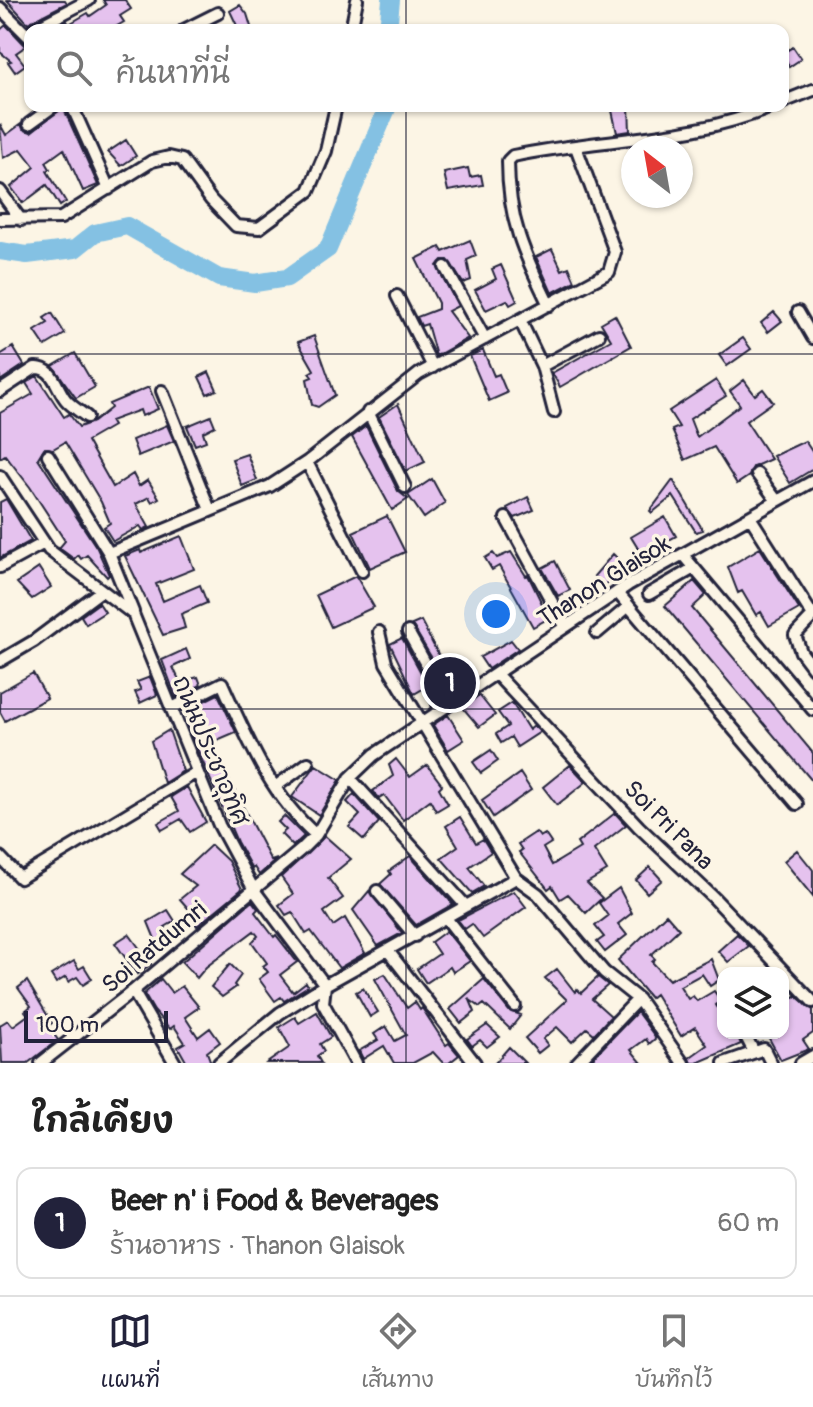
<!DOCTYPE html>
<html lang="th">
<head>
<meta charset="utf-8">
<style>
	body { margin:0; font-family:Pangolin,"Playpen Sans Thai",sans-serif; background:#f2f2f2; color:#222 }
	.controls { position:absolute; right:24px; bottom:24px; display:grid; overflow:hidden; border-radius:16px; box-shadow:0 2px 6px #0004 }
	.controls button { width:72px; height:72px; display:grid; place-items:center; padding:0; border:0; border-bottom:2px solid #e0e0e0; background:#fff; color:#222; font:40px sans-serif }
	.compass { position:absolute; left:621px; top:136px; width:72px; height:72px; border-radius:50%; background:#fff; box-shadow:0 2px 6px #0004; rotate:329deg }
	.scale { position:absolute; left:24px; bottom:20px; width:144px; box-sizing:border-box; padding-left:8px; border:4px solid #22223b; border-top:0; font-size:22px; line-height:28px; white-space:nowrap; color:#22223b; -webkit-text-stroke:6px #fcf5e5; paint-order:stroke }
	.you { position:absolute; left:496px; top:614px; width:28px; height:28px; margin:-20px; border:6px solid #fff; border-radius:50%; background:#1a73e8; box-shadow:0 0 0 12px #1a73e833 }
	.badge { display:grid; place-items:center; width:52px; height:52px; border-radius:50%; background:#22223b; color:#fff; font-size:26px; font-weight:700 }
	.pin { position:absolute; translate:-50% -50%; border:4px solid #fff; box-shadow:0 2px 8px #0006 }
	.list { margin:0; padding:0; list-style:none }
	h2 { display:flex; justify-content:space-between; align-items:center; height:104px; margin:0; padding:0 32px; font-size:34px }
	h2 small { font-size:26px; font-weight:400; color:#767676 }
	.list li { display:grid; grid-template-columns:52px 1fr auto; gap:24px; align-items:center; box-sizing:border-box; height:112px; margin:0 16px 16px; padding:0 16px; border:2px solid #e0e0e0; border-radius:16px }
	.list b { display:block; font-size:30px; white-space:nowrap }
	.list p { margin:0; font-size:26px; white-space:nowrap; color:#767676 }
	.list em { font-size:26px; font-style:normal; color:#767676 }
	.icon { flex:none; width:44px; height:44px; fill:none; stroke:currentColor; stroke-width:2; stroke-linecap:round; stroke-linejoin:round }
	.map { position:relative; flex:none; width:813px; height:1063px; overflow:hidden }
	.search { position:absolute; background:#fff; box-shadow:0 2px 6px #0004; left:24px; right:24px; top:24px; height:88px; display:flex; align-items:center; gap:20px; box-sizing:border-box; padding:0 28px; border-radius:16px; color:#767676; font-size:30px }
	.sheet { height:232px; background:#fff }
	nav { display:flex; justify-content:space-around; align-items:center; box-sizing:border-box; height:112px; border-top:2px solid #e0e0e0; background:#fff; font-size:22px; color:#767676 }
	nav a { display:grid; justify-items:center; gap:4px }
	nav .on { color:#22223b }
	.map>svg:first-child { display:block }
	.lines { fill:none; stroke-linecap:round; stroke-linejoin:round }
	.river { stroke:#84c1e3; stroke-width:18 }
	.building { fill:#e5c2ee; stroke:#22223b; stroke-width:2 }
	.minor-casing { stroke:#22223b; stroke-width:16 }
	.minor { stroke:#fcf5e5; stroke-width:10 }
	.grid { fill:none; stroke:#22223b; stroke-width:2; stroke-opacity:0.55 }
	.labels { text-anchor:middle; stroke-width:7; stroke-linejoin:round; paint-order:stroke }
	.street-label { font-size:24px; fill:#22223b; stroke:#fcf5e5 }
</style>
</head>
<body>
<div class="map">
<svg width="813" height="1063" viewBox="0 0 813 1063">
	<rect width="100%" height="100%" fill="#fcf5e5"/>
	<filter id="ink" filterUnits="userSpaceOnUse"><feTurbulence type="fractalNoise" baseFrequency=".0125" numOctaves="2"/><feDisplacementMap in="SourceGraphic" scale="16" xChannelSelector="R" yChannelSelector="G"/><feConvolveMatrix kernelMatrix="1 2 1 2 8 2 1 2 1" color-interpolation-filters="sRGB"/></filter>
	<g filter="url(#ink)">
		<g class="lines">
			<path class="river" d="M 388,30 L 391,0
				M 0,251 L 27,255 L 75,249 L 95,233 L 127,226 L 219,278 L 255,283 L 287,278 L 328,249 L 388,106"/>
		</g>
		<path class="building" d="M 7,0 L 65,0 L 67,3 L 28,23 Z
			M 103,0 L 125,0 L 131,9 L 120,16 L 124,22 L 110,30 L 49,30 L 67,21 L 69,24 L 88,13 L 90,16 L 106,5 Z
			M 240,5 L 247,14 L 252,30 L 239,30 L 230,11 Z
			M 6,25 L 26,46 L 16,53 L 25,65 L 15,72 L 8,62 L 11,61 L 0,52 L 0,30 Z
			M 793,47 L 801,59 L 789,67 L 783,53 Z
			M 611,106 L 629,106 L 630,131 L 617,133 Z
			M 63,107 L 98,185 L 83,191 L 64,149 L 46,162 L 50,169 L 47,171 L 66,202 L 60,206 L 47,185 L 23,203 L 11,187 L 35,167 L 21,149 L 3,158 L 0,124 L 6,135 L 21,124 L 23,129 L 31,132 Z
			M 126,140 L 136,156 L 121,166 L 108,152 Z
			M 468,168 L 470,177 L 481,175 L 483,185 L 448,191 L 444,173 Z
			M 470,240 L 476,256 L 467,260 L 471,280 L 463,283 L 448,260 L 442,260 L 437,266 L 458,306 L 448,311 L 468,338 L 436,356 L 427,324 L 421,326 L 417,317 L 438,309 L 438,303 L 416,259 L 440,247 L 443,252 Z
			M 552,249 L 562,270 L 569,267 L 575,281 L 552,293 L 536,257 Z
			M 501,265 L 517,301 L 510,305 L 507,300 L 486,310 L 475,290 L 496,279 L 492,269 Z
			M 774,312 L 782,321 L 768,332 L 761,323 Z
			M 52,313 L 65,334 L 45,346 L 35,331 L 48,323 L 44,318 Z
			M 615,315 L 631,346 L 560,387 L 552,373 L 611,340 L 601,323 Z
			M 314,336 L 335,395 L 318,407 L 312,405 L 307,379 L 312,377 L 309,373 L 314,370 L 298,342 Z
			M 743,338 L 751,349 L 727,366 L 719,355 Z
			M 13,347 L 24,365 L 0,381 L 0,355 Z
			M 483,350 L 494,376 L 499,374 L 507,393 L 489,401 L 470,356 Z
			M 75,353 L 95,387 L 76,398 L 53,366 Z
			M 209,372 L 217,390 L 207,394 L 199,377 Z
			M 37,376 L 64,417 L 69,414 L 79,427 L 93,422 L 111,408 L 109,404 L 149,387 L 158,409 L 142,416 L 140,410 L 110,421 L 113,426 L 87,441 L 113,487 L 133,474 L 139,486 L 148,480 L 159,498 L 152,502 L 149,497 L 136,504 L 149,527 L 143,530 L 140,526 L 113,541 L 104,527 L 110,523 L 101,502 L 65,442 L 53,449 L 44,448 L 38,458 L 97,548 L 109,575 L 107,577 L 87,555 L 81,559 L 78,555 L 74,559 L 59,548 L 65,541 L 30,487 L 5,455 L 0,458 L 0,413 L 33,394 L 26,383 Z
			M 716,380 L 726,396 L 690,419 L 697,437 L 740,405 L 730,391 L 744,380 L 755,395 L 763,389 L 773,402 L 746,421 L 771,459 L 753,467 L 749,476 L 737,484 L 714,447 L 685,460 L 672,430 L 679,427 L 669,411 Z
			M 398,404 L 425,462 L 406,471 L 379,417 Z
			M 211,416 L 215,426 L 203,432 L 206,441 L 195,445 L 187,426 Z
			M 167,425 L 174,441 L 138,456 L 132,440 Z
			M 366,426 L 398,491 L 408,499 L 392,510 L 352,437 Z
			M 805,441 L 813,453 L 813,469 L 790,483 L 773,456 Z
			M 247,454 L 257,480 L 242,486 L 232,459 Z
			M 432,479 L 445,503 L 424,518 L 408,495 Z
			M 673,480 L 693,514 L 703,530 L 696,532 L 673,496 L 652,513 L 650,511 Z
			M 528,497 L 534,510 L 515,518 L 507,508 Z
			M 6,499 L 31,541 L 0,558 L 0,502 Z
			M 387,516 L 405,552 L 370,568 L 353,532 Z
			M 665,517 L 676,536 L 642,555 L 631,537 Z
			M 181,536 L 194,569 L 156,584 L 163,601 L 200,585 L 207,603 L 181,614 L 185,628 L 163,635 L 125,556 L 140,550 L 141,553 Z
			M 760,548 L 799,609 L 769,626 L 761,612 L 756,615 L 742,591 L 738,593 L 728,567 Z
			M 511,552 L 526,576 L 528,575 L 549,618 L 533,627 L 499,566 L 492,570 L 485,558 L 493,553 L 497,558 Z
			M 613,554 L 624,564 L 606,585 L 594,576 Z
			M 555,561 L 570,590 L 558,596 L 542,568 Z
			M 39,568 L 51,587 L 32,599 L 17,583 Z
			M 356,576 L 374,607 L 331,627 L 316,595 Z
			M 694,581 L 706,595 L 692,608 L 813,753 L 813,782 L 665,606 Z
			M 99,603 L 105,612 L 86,624 L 81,616 Z
			M 421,621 L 439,656 L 433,660 L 412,625 Z
			M 402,638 L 424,678 L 426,687 L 414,694 L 390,644 Z
			M 511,640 L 518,649 L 488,669 L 480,657 Z
			M 186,649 L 190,659 L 173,667 L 180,682 L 198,677 L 201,685 L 176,697 L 162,660 Z
			M 33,673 L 47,698 L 5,721 L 0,712 L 0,692 Z
			M 150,677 L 157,695 L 140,703 L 135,692 L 141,690 L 137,682 Z
			M 218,694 L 236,732 L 210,743 L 271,861 L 277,859 L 259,875 L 254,867 L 252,869 L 237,842 L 187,725 L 190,724 L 184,711 Z
			M 479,695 L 495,715 L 479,727 L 463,708 Z
			M 512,703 L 529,730 L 534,726 L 540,732 L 517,747 L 511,737 L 501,743 L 496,734 L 508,726 L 498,712 Z
			M 448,715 L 464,740 L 448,750 L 433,725 Z
			M 169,730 L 183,771 L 164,783 L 151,741 Z
			M 491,750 L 498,761 L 481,773 L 473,762 Z
			M 396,759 L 410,777 L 427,765 L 442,785 L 439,788 L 448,804 L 436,811 L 430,800 L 403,820 L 384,795 L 379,798 L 373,791 L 393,776 L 389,765 Z
			M 316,765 L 340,780 L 319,815 L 292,797 Z
			M 570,765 L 586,782 L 557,805 L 543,787 Z
			M 520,773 L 531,790 L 493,817 L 482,800 Z
			M 187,787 L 206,822 L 190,832 L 181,819 L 162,830 L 158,823 L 179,811 L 171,797 Z
			M 354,794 L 379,822 L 364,840 L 349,827 L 360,815 L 347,802 Z
			M 615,813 L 626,825 L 594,850 L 607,871 L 587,883 L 602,898 L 586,913 L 568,894 L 560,899 L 552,886 L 548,889 L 519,852 L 522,850 L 518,844 L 536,832 L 540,837 L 545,834 L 551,843 L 543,848 L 552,865 L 580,848 L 577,843 Z
			M 284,816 L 304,836 L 293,846 L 281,834 L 286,830 L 278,822 Z
			M 460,817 L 476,843 L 483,839 L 491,852 L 469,867 L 484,886 L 472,893 L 441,858 L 458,846 L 446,826 Z
			M 325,836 L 351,859 L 328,878 L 343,898 L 324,912 L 333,926 L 345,918 L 365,953 L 339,968 L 311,931 L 306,934 L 292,912 L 286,915 L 279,905 L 293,894 L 281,877 Z
			M 211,845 L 228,861 L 242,889 L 197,926 L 191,917 L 194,915 L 180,899 L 196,886 L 180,874 Z
			M 797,850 L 813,870 L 813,897 L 784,861 Z
			M 410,856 L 453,904 L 416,925 L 380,884 L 391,874 L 389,871 Z
			M 650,867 L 662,880 L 647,893 L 636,880 Z
			M 619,888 L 632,913 L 618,924 L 627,935 L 605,952 L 597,942 L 604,937 L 595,926 L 608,916 L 599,903 Z
			M 369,891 L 402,933 L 378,946 L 353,910 Z
			M 514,891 L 526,907 L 483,938 L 472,924 L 465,929 L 458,920 Z
			M 252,901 L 258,909 L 255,912 L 274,937 L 276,935 L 297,962 L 280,975 L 293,992 L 306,982 L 308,986 L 284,1001 L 281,997 L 275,1001 L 259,979 L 268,972 L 263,966 L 267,963 L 252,942 L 258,936 L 254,931 L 206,967 L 197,978 L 182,962 Z
			M 168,910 L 175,921 L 165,927 L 171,935 L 157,944 L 148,922 Z
			M 666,914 L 679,929 L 651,955 L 655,959 L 652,962 L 669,980 L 711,959 L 719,980 L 710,986 L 702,974 L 680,986 L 688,999 L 693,996 L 697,1001 L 714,991 L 721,1001 L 716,1005 L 723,1017 L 723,1033 L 736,1033 L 741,1044 L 697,1063 L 691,1063 L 689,1058 L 707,1045 L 695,1027 L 681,1036 L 655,994 L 650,998 L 618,960 Z
			M 446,931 L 470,961 L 453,972 L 450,967 L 426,983 L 417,969 L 439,954 L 431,942 Z
			M 129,934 L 151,964 L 137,974 L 115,943 Z
			M 737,934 L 749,946 L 728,962 L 718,951 Z
			M 74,961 L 79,969 L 84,966 L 92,979 L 83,985 L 77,977 L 68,982 L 66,977 L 56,983 L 51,975 Z
			M 230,964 L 241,975 L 234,985 L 236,987 L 222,997 L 211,987 Z
			M 557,969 L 575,992 L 577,989 L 581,993 L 598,977 L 608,985 L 592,999 L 611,1016 L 594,1034 L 587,1028 L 572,1042 L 557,1027 L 543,1039 L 548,1045 L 538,1053 L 525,1038 L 567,1000 L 545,978 Z
			M 385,974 L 407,1008 L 415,1002 L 420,1010 L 422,1008 L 446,1045 L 449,1043 L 459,1055 L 449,1063 L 443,1063 L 433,1052 L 413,1063 L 394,1063 L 384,1046 L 363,1059 L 359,1051 L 378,1040 L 374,1034 L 386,1026 L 395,1041 L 406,1035 L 375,979 Z
			M 161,979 L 172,993 L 182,986 L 199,1007 L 185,1017 L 198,1037 L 210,1028 L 220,1042 L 207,1052 L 211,1063 L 187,1063 L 178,1047 L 185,1043 L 174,1026 L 170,1029 L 154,1011 L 144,994 Z
			M 484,979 L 509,1011 L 521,1015 L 510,1029 L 484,1004 L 480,1007 L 470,1000 L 475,1012 L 461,1023 L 450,1009 Z
			M 27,981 L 52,1023 L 48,1026 L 58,1040 L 28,1063 L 2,1063 L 0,1025 L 8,1020 L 13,1026 L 28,1015 L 25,1011 L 31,1006 L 18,988 Z
			M 363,988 L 378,1012 L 370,1017 L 356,992 Z
			M 796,996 L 813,1010 L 813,1033 L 803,1040 L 809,1049 L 781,1060 L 766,1033 L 783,1033 L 783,1002 Z
			M 317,1012 L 331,1037 L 320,1044 L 324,1051 L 317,1056 L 321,1063 L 267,1063 L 290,1047 L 279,1027 L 295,1017 L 299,1023 Z
			M 637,1012 L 656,1038 L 649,1044 L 646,1039 L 631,1050 L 642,1063 L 596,1063 L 592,1059 Z
			M 487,1025 L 500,1037 L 487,1047 L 480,1040 L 472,1046 L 467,1039 Z
			M 509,1047 L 525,1063 L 495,1063 Z"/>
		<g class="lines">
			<g class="minor-casing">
				<path id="minor" d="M 0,8 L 30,38
					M 32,30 L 89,0
					M 184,30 L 218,13
					M 351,30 L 357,0
					M 783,102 L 813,90
					M 72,106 L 109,189
					M 29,124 L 54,106
					M 0,191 L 21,220
					M 0,219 L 61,218 L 152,161 L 169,157 L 182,160 L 211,200 L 236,226 L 259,228 L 309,191 L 326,151 L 336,106
					M 445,267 L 485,339
					M 397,296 L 433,367
					M 549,305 C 524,254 508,220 508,161 L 513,156 C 602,137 689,142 774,106
					M 798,312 L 813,338
					M 520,320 L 542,366 L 554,412
					M 542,366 L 599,335
					M 0,391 L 35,368 C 54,367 56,388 66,400 C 72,407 81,412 87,417
					M 162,391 L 210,510
					M 368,412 L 405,487
					M 48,455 L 109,553 L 133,612
					M 307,462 L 362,571
					M 757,474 L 777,501
					M 0,476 L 49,550 L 133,614 L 219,825 L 254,890 L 325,985 L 323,1003 L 356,1063
					M 750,517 L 813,616
					M 506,518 L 565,626
					M 109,553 L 270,486 L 307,462 L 419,374 L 609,272 L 615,252 L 576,147
					M 683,555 L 813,710
					M 0,567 L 44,543
					M 617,592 L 797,804
					M 649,594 L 694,568
					M 813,616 L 795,635 L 801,652 L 813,668
					M 379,632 L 386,663 L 516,878 L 538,894 L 604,972 L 638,999 L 683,1063
					M 408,632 L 432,675 L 439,709
					M 597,633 L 629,606
					M 0,661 L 34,641 L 101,591
					M 497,675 L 639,827 L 714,898 L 813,1002
					M 172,708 L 222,683 C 247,738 270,795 316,835
					M 350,778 L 466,906
					M 275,787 L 308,763
					M 0,857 L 20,878 L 197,772
					M 377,891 L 415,936
					M 446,918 L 515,1006
					M 389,952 L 475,1063
					M 133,991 L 175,1063
					M 744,1033 L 753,1050
					M 41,1063 L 133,991 L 302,849 L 316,835 L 350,778 L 374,755 L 628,585 L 813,481
					M 219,1063 L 280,1013 L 325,985 L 516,878
					M 577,1063 L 638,999
					M 724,1063 L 764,1049 L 771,1063
					M 801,1063 L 813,1056"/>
			</g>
			<use href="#minor" class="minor"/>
		</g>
	</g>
	<path class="grid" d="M 406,0 L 406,30M 406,106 L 406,1063M 0,354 L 813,354M 0,709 L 813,709"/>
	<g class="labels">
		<g class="street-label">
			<text transform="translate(604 581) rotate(-32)" y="8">Thanon Glaisok</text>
			<text transform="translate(211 750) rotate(67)" y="8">ถนนประชาอุทิศ</text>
			<text transform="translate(669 825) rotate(45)" y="8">Soi Pri Pana</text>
			<text transform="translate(154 947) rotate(-40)" y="8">Soi Ratdumri</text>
		</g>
	</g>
</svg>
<div class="controls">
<button><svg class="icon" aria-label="layers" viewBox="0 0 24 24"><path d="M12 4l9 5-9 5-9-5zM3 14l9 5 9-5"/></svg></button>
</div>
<svg class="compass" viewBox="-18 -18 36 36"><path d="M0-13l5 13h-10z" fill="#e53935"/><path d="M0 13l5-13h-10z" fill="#767676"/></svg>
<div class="scale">100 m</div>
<div class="you"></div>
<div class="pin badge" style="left:450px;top:683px">1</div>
<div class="search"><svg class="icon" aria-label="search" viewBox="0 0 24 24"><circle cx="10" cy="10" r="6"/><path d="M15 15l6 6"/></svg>ค้นหาที่นี่</div>
</div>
<section class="sheet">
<h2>ใกล้เคียง<small></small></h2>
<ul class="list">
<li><span class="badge">1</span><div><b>Beer n' i Food &amp; Beverages</b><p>ร้านอาหาร · Thanon Glaisok</p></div><em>60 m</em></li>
</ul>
</section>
<nav>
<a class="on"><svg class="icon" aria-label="map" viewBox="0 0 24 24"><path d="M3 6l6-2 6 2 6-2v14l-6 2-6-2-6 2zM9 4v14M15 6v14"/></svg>แผนที่</a>
<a><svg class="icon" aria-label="directions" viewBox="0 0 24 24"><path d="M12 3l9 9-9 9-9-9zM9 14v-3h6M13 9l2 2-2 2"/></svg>เส้นทาง</a>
<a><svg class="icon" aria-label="saved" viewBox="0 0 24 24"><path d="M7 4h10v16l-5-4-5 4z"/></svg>บันทึกไว้</a>
</nav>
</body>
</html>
